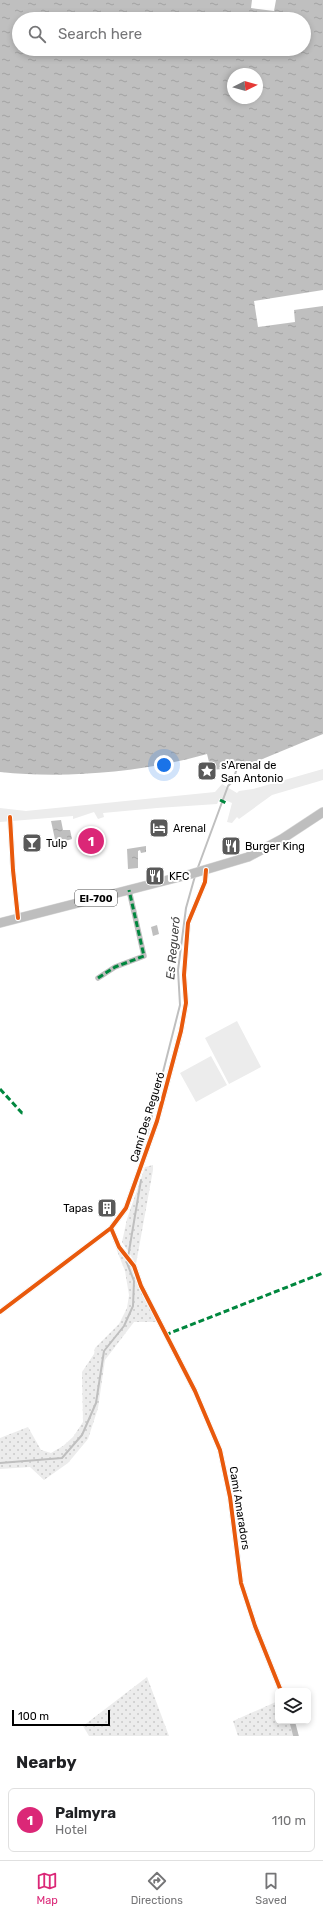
<!DOCTYPE html>
<html lang="en">
<head>
<meta charset="utf-8">
<style>
	body { margin:0; font-family:Rubik,sans-serif; background:#f6f6f6; color:#202124 }
	.controls { position:absolute; right:12px; bottom:12px; display:grid; overflow:hidden; border-radius:6px; box-shadow:0 2px 6px #0003 }
	.controls button { width:36px; height:36px; display:grid; place-items:center; padding:0; border:0; border-bottom:1px solid #e0e0e0; background:#fff; color:#202124; font:20px sans-serif }
	.compass { position:absolute; left:227px; top:68px; width:36px; height:36px; border-radius:50%; background:#fff; box-shadow:0 2px 6px #0003; rotate:85deg }
	.scale { position:absolute; left:12px; bottom:10px; width:98px; box-sizing:border-box; padding-left:4px; border:2px solid #000; border-top:0; font-size:11px; line-height:14px; white-space:nowrap; color:#000; -webkit-text-stroke:3px #fff; paint-order:stroke }
	.you { position:absolute; left:164px; top:765px; width:14px; height:14px; margin:-10px; border:3px solid #fff; border-radius:50%; background:#1a73e8; box-shadow:0 0 0 6px #1a73e833 }
	.badge { display:grid; place-items:center; width:26px; height:26px; border-radius:50%; background:#db2777; color:#fff; font-size:13px; font-weight:700 }
	.pin { position:absolute; translate:-50% -50%; border:2px solid #fff; box-shadow:0 1px 4px #0006 }
	.list { margin:0; padding:0; list-style:none }
	h2 { display:flex; justify-content:space-between; align-items:center; height:52px; margin:0; padding:0 16px; font-size:17px }
	h2 small { font-size:13px; font-weight:400; color:#757577 }
	.list li { display:grid; grid-template-columns:26px 1fr auto; gap:12px; align-items:center; box-sizing:border-box; height:64px; margin:0 8px 8px; padding:0 8px; border:1px solid #e0e0e0; border-radius:6px }
	.list b { display:block; font-size:15px; white-space:nowrap }
	.list p { margin:0; font-size:13px; white-space:nowrap; color:#757577 }
	.list em { font-size:13px; font-style:normal; color:#757577 }
	.icon { flex:none; width:22px; height:22px; fill:none; stroke:currentColor; stroke-width:2; stroke-linecap:round; stroke-linejoin:round }
	.map { position:relative; flex:none; width:323px; height:1736px; overflow:hidden }
	.search { position:absolute; background:#fff; box-shadow:0 2px 6px #0003; left:12px; right:12px; top:12px; height:44px; display:flex; align-items:center; gap:10px; box-sizing:border-box; padding:0 14px; border-radius:22px; color:#757577; font-size:15px }
	.sheet { height:124px; background:#fff }
	nav { display:flex; justify-content:space-around; align-items:center; box-sizing:border-box; height:56px; border-top:1px solid #e0e0e0; background:#fff; font-size:11px; color:#757577 }
	nav a { display:grid; justify-items:center; gap:2px }
	nav .on { color:#db2777 }
	.map>svg:first-child { display:block }
	.grass { fill:url(#grass-dots) }
	.park { fill:#ececec }
	.water { fill:url(#water-ripples); fill-rule:evenodd }
	.lines { fill:none; stroke-linecap:round; stroke-linejoin:round }
	.stream { stroke:#bfbfbf; stroke-width:2 }
	.primary-casing { stroke:#dbdbdb; stroke-width:10 }
	.minor { stroke:#bebebe; stroke-width:5.5 }
	.primary { stroke:#bebebe; stroke-width:9 }
	.quiet { stroke:#00873e; stroke-width:3; stroke-dasharray:6 3; stroke-linecap:butt }
	.cycleway-casing { stroke:#fff; stroke-width:6 }
	.cycleway { stroke:#e8590c; stroke-width:4 }
	.labels { text-anchor:middle; stroke-width:4; stroke-linejoin:round; paint-order:stroke }
	.shield { fill:#fff; stroke:#4c4c4c; stroke-width:1 }
	.shield-label { font-size:10px; font-weight:bold; fill:#000 }
	.poi-label { font-size:11px; fill:#000; stroke:#fff; text-anchor:start }
	.street-label { font-size:11px; fill:#000; stroke:#fff }
	.water-label { font-size:12px; font-style:italic; fill:#444; stroke:#fff }
</style>
</head>
<body>
<div class="map">
<svg width="323" height="1736" viewBox="0 0 323 1736">
	<defs>
		<pattern id="grass-dots" width="8" height="8" patternUnits="userSpaceOnUse"><rect width="8" height="8" fill="#ececec"/><path d="M2 2h.1M6 6h.1" fill="none" stroke="#c9c9c9" stroke-width="1.8" stroke-linecap="round"/></pattern>
		<pattern id="water-ripples" width="26" height="14" patternUnits="userSpaceOnUse"><rect width="26" height="14" fill="#bfbfbf"/><path d="M2 4q2-2 4 0t4 0M15 11q2-2 4 0t4 0" fill="none" stroke="#a2a2a2"/></pattern>
	</defs>
	<rect width="100%" height="100%" fill="#fff"/>
	<path class="grass" d="M 153,1165 L 153,1170 L 136,1264 L 122,1242 L 127,1219 L 145,1167 Z
		M 110,1233 L 121,1253 L 129,1261 L 157,1322 L 134,1322 L 105,1360 L 98,1408 L 88,1439 L 68,1463 L 44,1480 L 30,1467 L 0,1469 L 0,1438 L 28,1427 L 41,1450 L 51,1453 L 63,1446 L 73,1437 L 83,1422 L 82,1372 L 94,1354 L 95,1348 L 119,1324 L 127,1308 L 129,1295 L 125,1271 Z
		M 147,1677 L 169,1736 L 89,1736 L 83,1726 Z
		M 278,1701 L 278,1721 L 290,1721 L 294,1736 L 238,1736 L 233,1721 Z"/>
	<path class="park" d="M 323,769 L 323,780 L 272,795 L 239,819 L 237,817 L 232,823 L 227,822 L 232,803 L 220,798 L 217,804 L 157,808 L 103,813 L 104,817 L 98,819 L 94,812 L 73,819 L 73,816 L 0,822 L 0,808 L 26,811 L 215,792 L 222,784 L 237,793 L 239,791 L 253,789 Z
		M 237,1021 L 261,1067 L 229,1084 L 205,1038 Z
		M 211,1056 L 227,1085 L 196,1102 L 180,1073 Z"/>
	<path class="water" d="M 0,0 L 252,0 L 251,8 L 274,11 L 276,0 L 323,0 L 323,290 L 254,301 L 258,327 L 295,322 L 294,310 L 323,306 L 323,734 L 243,767 L 211,770 L 207,754 C 143,772 67,779 0,772 ZM 19,19 L 304,19 L 304,49 L 19,49 ZM 233,74 L 257,74 L 257,98 L 233,98 Z
		M 61,820 L 63,830 L 70,830 L 72,839 L 56,844 L 51,821 Z
		M 146,846 L 146,852 L 141,853 L 140,850 L 138,851 L 138,868 L 128,869 L 127,849 Z
		M 157,925 L 159,934 L 153,936 L 151,927 Z"/>
	<g class="lines">
		<path class="stream" d="M 197,870 L 228,786 L 233,781 L 237,768
			M 147,1135 L 180,1005 L 178,970 L 186,908 L 195,876
			M 0,1463 L 62,1458 L 82,1435 L 96,1403 L 104,1351 L 124,1326 L 133,1306 L 134,1281 L 127,1263 L 141,1180"/>
		<g class="primary-casing">
			<path id="primary" d="M 0,923 L 191,874 L 248,857 L 282,839 L 323,812"/>
		</g>
		<path class="minor" d="M 10,817 L 13,870 L 18,918
			M 98,978 L 115,967 L 144,956 L 129,890
			M 111,1228 L 119,1247 L 134,1266 L 141,1286 L 195,1391 L 220,1450 L 230,1497 L 241,1583 L 255,1626 L 281,1691
			M 0,1312 L 111,1228 L 126,1208 L 157,1121 L 181,1031 L 186,1003 L 184,975 L 188,923 L 205,882 L 206,870
			M 292,1721 L 296,1736"/>
		<use href="#primary" class="primary"/>
		<path class="quiet" d="M 220,800 L 228,804
			M 98,978 L 115,967 L 144,956 L 129,890
			M 0,1089 L 22,1113 L 25,1113
			M 165,1335 L 323,1273"/>
		<g class="cycleway-casing">
			<path id="cycleway" d="M 10,817 L 13,870 L 18,918
				M 111,1228 L 119,1247 L 134,1266 L 141,1286 L 195,1391 L 220,1450 L 230,1497 L 241,1583 L 255,1626 L 281,1691
				M 0,1312 L 111,1228 L 126,1208 L 157,1121 L 181,1031 L 186,1003 L 184,975 L 188,923 L 205,882 L 206,870"/>
		</g>
		<use href="#cycleway" class="cycleway"/>
	</g>
	<defs>
		<g id="sight-square" transform="scale(1)"><rect x="-9" y="-9" width="18" height="18" rx="4" fill="#595959" stroke="#fff"/><path d="M0-6L1.8-2.2L6-1.7L2.9 1.2L3.7 5.4L0 3.3L-3.7 5.4L-2.9 1.2L-6-1.7L-1.8-2.2Z" fill="#fff"/></g>
		<g id="hotel-square" transform="scale(1)"><rect x="-9" y="-9" width="18" height="18" rx="4" fill="#595959" stroke="#fff"/><path d="M-6-4.5h1.5V1H6V5H4.5V3h-9V5H-6ZM-4 0a1.8 1.8 0 1 1 3.6 0ZM.5 0V-2.5h3Q6-2.5 6 0Z" fill="#fff"/></g>
		<g id="bar-square" transform="scale(1)"><rect x="-9" y="-9" width="18" height="18" rx="4" fill="#595959" stroke="#fff"/><path d="M-6-5H6L.8 .8V4.5H3.5V6h-7V4.5H-.8V.8Z" fill="#fff"/></g>
		<g id="restaurant-square" transform="scale(1)"><rect x="-9" y="-9" width="18" height="18" rx="4" fill="#595959" stroke="#fff"/><path d="M-5-6h1v4h1v-4h1v4h1v-4h1v5L-1.5 .5V6h-2V.5L-5-1ZM5-6V6H3V1.5H1.5Q1.5-4 5-6Z" fill="#fff"/></g>
		<g id="building-square" transform="scale(1)"><rect x="-9" y="-9" width="18" height="18" rx="4" fill="#595959" stroke="#fff"/><path d="M-4-6H4V6H1V3H-1V6H-4ZM-2.5-4.3h1.7v1.8h-1.7ZM.8-4.3h1.7v1.8H.8ZM-2.5-1h1.7V.8h-1.7ZM.8-1h1.7V.8H.8Z" fill="#fff"/></g>
	</defs>
	<g fill-rule="evenodd">
		<use href="#sight-square" x="207" y="771"/>
		<use href="#hotel-square" x="159" y="828"/>
		<use href="#bar-square" x="32" y="843"/>
		<use href="#restaurant-square" x="231" y="846"/>
		<use href="#restaurant-square" x="155" y="876"/>
		<use href="#building-square" x="107" y="1208"/>
	</g>
	<g class="labels">
		<rect class="shield" x="75" y="890" width="42" height="16" rx="3"/>
		<g class="shield-label">
			<text x="96" y="902">EI-700</text>
		</g>
		<g class="poi-label">
			<text x="221" y="769">s'Arenal de<tspan x="221" dy="13">San Antonio</tspan></text>
			<text x="173" y="832">Arenal</text>
			<text x="46" y="847">Tulp</text>
			<text x="245" y="850">Burger King</text>
			<text x="169" y="880">KFC</text>
			<text x="93" y="1212" text-anchor="end">Tapas</text>
		</g>
		<g class="street-label">
			<text transform="translate(147 1117) rotate(-73)" y="4">Camí Des Regueró</text>
			<text transform="translate(240 1508) rotate(81)" y="4">Camí Amaradors</text>
		</g>
		<g class="water-label">
			<text transform="translate(173 948) rotate(-85)" y="4">Es Regueró</text>
		</g>
	</g>
</svg>
<div class="controls">
<button><svg class="icon" aria-label="layers" viewBox="0 0 24 24"><path d="M12 4l9 5-9 5-9-5zM3 14l9 5 9-5"/></svg></button>
</div>
<svg class="compass" viewBox="-18 -18 36 36"><path d="M0-13l5 13h-10z" fill="#e53935"/><path d="M0 13l5-13h-10z" fill="#757577"/></svg>
<div class="scale">100 m</div>
<div class="you"></div>
<div class="pin badge" style="left:91px;top:841px">1</div>
<div class="search"><svg class="icon" aria-label="search" viewBox="0 0 24 24"><circle cx="10" cy="10" r="6"/><path d="M15 15l6 6"/></svg>Search here</div>
</div>
<section class="sheet">
<h2>Nearby<small></small></h2>
<ul class="list">
<li><span class="badge">1</span><div><b>Palmyra</b><p>Hotel</p></div><em>110 m</em></li>
</ul>
</section>
<nav>
<a class="on"><svg class="icon" aria-label="map" viewBox="0 0 24 24"><path d="M3 6l6-2 6 2 6-2v14l-6 2-6-2-6 2zM9 4v14M15 6v14"/></svg>Map</a>
<a><svg class="icon" aria-label="directions" viewBox="0 0 24 24"><path d="M12 3l9 9-9 9-9-9zM9 14v-3h6M13 9l2 2-2 2"/></svg>Directions</a>
<a><svg class="icon" aria-label="saved" viewBox="0 0 24 24"><path d="M7 4h10v16l-5-4-5 4z"/></svg>Saved</a>
</nav>
</body>
</html>
